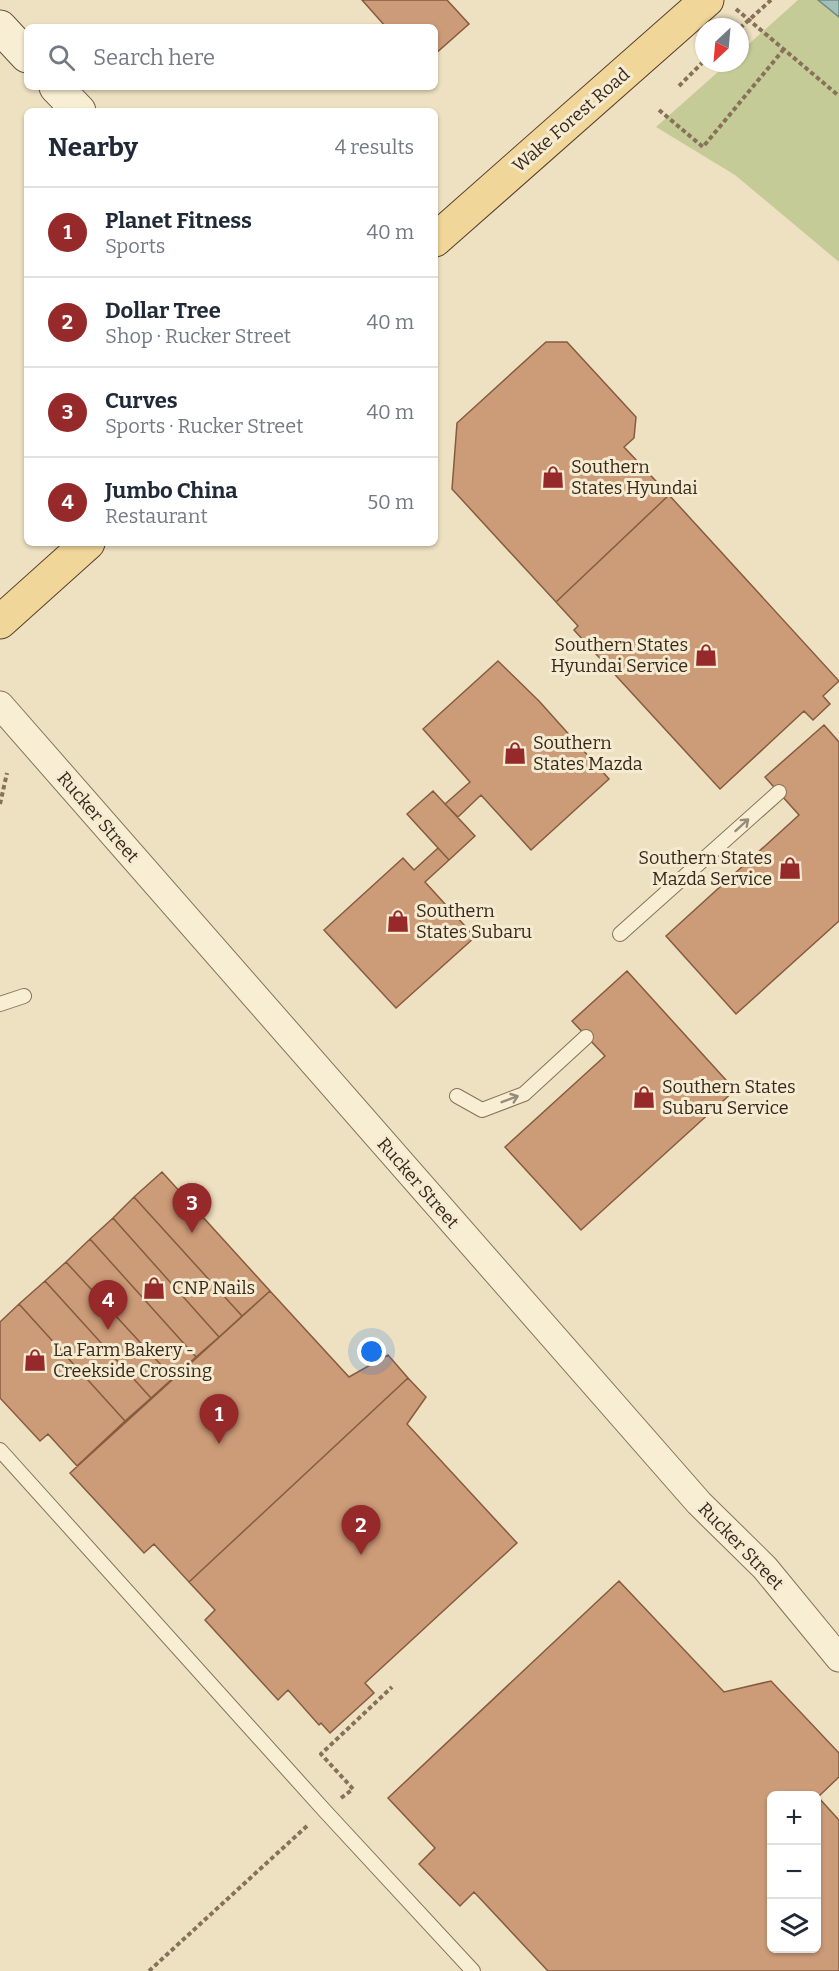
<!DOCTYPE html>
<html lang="en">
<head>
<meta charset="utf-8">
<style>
	body { margin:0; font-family:Bitter,serif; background:#f2f2f3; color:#1f2937 }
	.controls { position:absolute; right:18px; bottom:18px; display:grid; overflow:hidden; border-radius:9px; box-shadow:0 2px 4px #0004 }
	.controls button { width:54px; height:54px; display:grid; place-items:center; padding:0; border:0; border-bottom:2px solid #e0e1e3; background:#fff; color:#1f2937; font:30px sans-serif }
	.compass { position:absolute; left:695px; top:18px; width:54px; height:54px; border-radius:50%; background:#fff; box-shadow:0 2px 4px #0004; rotate:206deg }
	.you { position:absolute; left:372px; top:1352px; width:21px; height:21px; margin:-15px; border:4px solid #fff; border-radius:50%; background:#1a73e8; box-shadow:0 0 0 9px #1a73e833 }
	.badge { display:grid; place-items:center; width:39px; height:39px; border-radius:50%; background:#962929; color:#fff; font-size:20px; font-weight:700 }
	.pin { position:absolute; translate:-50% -50px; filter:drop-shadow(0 2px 3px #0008) }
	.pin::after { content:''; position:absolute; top:32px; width:21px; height:18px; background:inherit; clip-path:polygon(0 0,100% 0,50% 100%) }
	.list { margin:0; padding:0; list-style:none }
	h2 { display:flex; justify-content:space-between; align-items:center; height:78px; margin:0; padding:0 24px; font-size:26px }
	h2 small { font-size:20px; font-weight:400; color:#747a83 }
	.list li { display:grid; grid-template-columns:39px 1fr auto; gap:18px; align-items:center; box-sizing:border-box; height:90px; padding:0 24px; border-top:2px solid #e0e1e3 }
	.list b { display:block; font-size:22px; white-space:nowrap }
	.list p { margin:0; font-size:20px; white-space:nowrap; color:#747a83 }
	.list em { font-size:20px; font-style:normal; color:#747a83 }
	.icon { flex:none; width:33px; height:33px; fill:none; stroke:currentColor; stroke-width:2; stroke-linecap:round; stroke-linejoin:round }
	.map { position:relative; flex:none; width:839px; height:1971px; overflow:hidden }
	.search { position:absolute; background:#fff; box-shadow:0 2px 4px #0004; left:24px; top:24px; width:414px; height:66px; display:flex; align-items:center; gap:15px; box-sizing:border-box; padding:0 21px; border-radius:9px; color:#747a83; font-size:22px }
	.panel { position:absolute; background:#fff; box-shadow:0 2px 4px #0004; left:24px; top:108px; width:414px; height:438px; border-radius:9px }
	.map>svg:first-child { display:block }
	.green { fill:#c5cb96 }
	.water { fill:#a4c0b8; stroke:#6b8e85; stroke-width:1.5 }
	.building { fill:#cc9b77; stroke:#865c3f; stroke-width:1.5; fill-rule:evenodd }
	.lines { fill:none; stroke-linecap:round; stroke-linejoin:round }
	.lane-casing { stroke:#877259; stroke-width:16 }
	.street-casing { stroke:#877259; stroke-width:29 }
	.secondary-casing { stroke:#69533c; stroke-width:35 }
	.primary-casing { stroke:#55402d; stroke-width:35 }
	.path { stroke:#877259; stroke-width:4; stroke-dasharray:4.5 3; stroke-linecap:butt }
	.lane { stroke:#f8eed4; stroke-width:14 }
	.street { stroke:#f8eed4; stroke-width:27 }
	.secondary { stroke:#f8eed4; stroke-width:33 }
	.primary { stroke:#f1d699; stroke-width:33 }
	.path-bridge { stroke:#877259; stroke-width:4; stroke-dasharray:4.5 3; stroke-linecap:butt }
	.oneway { stroke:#988c78 }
	.labels { text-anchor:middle; stroke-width:6; stroke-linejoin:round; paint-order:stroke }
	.street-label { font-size:18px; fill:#372a1d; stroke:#f5ebd1 }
	.poi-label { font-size:18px; fill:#372a1d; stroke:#f5ebd1; text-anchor:start }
</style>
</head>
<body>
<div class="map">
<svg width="839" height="1971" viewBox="0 0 839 1971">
	<rect width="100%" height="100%" fill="#eee1c1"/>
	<path class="green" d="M 798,0 L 839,0 L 839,262 L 735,175 L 656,127 L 728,63 L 740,63 L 740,52 Z"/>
	<path class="water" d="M 818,0 L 839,0 L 839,17 Z"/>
	<path class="building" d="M 362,0 L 447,0 L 469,24 L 435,54 L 435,27 L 386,27 Z
		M 546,342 L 567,342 L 636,417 L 634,438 L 624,447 L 669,495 L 556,602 L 452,489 L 457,423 Z
		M 669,495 L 839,681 L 823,696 L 830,704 L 813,720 L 804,711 L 720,789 L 574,630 L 578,626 L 556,602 Z
		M 498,661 L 539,701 L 609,779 L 531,850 L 481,795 L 458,817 L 445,804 L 470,782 L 423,729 Z
		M 824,725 L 839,742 L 839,921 L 736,1014 L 666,936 L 799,815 L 765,777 Z
		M 433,791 L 475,836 L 449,860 L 407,814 Z
		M 438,848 L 449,860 L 425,882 L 475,937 L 396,1008 L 324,930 L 403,858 L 414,870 Z
		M 627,971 L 735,1090 L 581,1230 L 505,1147 L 605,1056 L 572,1021 Z
		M 162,1172 L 270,1291 L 242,1316 L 134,1197 Z
		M 134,1197 L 242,1316 L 219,1337 L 113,1218 Z
		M 113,1218 L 219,1337 L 196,1357 L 90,1239 Z
		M 90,1239 L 196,1357 L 173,1378 L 66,1262 Z
		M 66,1262 L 173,1378 L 151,1398 L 45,1281 Z
		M 45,1281 L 151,1398 L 125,1421 L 19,1304 Z
		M 270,1291 L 349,1377 L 388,1355 L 408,1378 L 189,1582 L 154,1544 L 144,1553 L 70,1473 Z
		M 19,1304 L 125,1421 L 77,1466 L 48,1434 L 40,1441 L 0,1398 L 0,1322 Z
		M 408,1378 L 426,1397 L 407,1424 L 517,1543 L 365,1683 L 374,1693 L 330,1733 L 321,1723 L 319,1725 L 288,1690 L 278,1700 L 205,1620 L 215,1610 L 189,1582 Z
		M 619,1581 L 724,1692 L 771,1681 L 839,1753 L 839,1777 L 818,1797 L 839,1820 L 839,1971 L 548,1971 L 474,1892 L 460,1906 L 419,1864 L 435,1848 L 388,1798 ZM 772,1796 L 816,1796 L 816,1948 L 772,1948 Z"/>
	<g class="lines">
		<g class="lane-casing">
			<path id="lane" d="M 620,934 L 779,792
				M 0,1004 L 24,996
				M 457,1096 L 482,1110 L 524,1094 L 586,1037
				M 0,1450 L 324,1810 L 473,1971"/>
		</g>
		<g class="street-casing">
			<path id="street" d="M 0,705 L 699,1503 L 765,1568 L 839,1658"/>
		</g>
		<g class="secondary-casing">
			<path id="secondary" d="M 0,27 L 27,56
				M 56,87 L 79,111"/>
		</g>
		<g class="primary-casing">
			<path id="primary" d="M 435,240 L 707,0
				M 0,622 L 88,543"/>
		</g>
		<path class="path" d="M 736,9 L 839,96
			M 679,86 L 704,61
			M 659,110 L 703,147 L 784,49
			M 0,804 L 7,773
			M 341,1798 L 353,1789 L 321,1754 L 392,1687
			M 149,1971 L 308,1825"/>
		<use href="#lane" class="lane"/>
		<use href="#street" class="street"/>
		<use href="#secondary" class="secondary"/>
		<use href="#primary" class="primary"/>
		<path class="path-bridge" d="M 740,28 L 771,0"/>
	</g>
	<defs><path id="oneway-shaft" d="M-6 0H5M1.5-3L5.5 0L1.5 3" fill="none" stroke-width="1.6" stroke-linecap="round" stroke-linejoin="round" transform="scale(1.5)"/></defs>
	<g class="oneway">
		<use href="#oneway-shaft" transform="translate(742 825) rotate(-42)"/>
		<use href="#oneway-shaft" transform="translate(510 1099) rotate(-21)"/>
	</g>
	<defs>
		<g id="shop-bare" transform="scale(1.8)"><path d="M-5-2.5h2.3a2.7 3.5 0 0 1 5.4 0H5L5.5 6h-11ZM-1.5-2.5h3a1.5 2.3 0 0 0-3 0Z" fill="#962929" stroke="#f5ebd1" stroke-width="2.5" paint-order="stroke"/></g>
	</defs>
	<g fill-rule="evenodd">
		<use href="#shop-bare" x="553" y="477"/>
		<use href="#shop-bare" x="706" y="655"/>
		<use href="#shop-bare" x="515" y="753"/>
		<use href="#shop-bare" x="790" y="868"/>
		<use href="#shop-bare" x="398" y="921"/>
		<use href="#shop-bare" x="644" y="1097"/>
		<use href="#shop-bare" x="154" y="1288"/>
		<use href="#shop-bare" x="35" y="1360"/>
	</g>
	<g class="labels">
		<g class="street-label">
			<text transform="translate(571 120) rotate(-41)" y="6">Wake Forest Road</text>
			<text transform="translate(98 817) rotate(49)" y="6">Rucker Street</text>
			<text transform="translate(418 1183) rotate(49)" y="6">Rucker Street</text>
			<text transform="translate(741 1546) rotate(46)" y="6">Rucker Street</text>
		</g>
		<g class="poi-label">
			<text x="571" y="473">Southern<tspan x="571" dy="21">States Hyundai</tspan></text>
			<text x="688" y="651" text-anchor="end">Southern States<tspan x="688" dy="21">Hyundai Service</tspan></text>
			<text x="533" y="749">Southern<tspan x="533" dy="21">States Mazda</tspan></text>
			<text x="772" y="864" text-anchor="end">Southern States<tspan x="772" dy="21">Mazda Service</tspan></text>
			<text x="416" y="917">Southern<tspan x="416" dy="21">States Subaru</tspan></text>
			<text x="662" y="1093">Southern States<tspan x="662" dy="21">Subaru Service</tspan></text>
			<text x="172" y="1294">CNP Nails</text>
			<text x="53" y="1356">La Farm Bakery -<tspan x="53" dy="21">Creekside Crossing</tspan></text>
		</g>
	</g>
</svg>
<div class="controls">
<button>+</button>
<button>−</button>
<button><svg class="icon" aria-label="layers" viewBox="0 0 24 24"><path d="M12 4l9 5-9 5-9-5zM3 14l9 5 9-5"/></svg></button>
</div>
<svg class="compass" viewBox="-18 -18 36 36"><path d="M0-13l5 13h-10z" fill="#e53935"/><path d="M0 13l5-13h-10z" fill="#747a83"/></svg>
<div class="you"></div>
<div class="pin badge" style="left:219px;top:1444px">1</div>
<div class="pin badge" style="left:361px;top:1555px">2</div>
<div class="pin badge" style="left:192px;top:1233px">3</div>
<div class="pin badge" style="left:108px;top:1330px">4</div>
<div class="search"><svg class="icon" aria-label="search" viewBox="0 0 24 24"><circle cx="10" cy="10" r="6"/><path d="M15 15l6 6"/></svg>Search here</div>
<section class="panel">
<h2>Nearby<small>4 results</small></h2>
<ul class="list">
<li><span class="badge">1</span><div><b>Planet Fitness</b><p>Sports</p></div><em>40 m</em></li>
<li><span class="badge">2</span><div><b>Dollar Tree</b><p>Shop · Rucker Street</p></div><em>40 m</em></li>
<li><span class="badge">3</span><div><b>Curves</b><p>Sports · Rucker Street</p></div><em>40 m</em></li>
<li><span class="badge">4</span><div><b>Jumbo China</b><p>Restaurant</p></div><em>50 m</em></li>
</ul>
</section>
</div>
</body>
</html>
